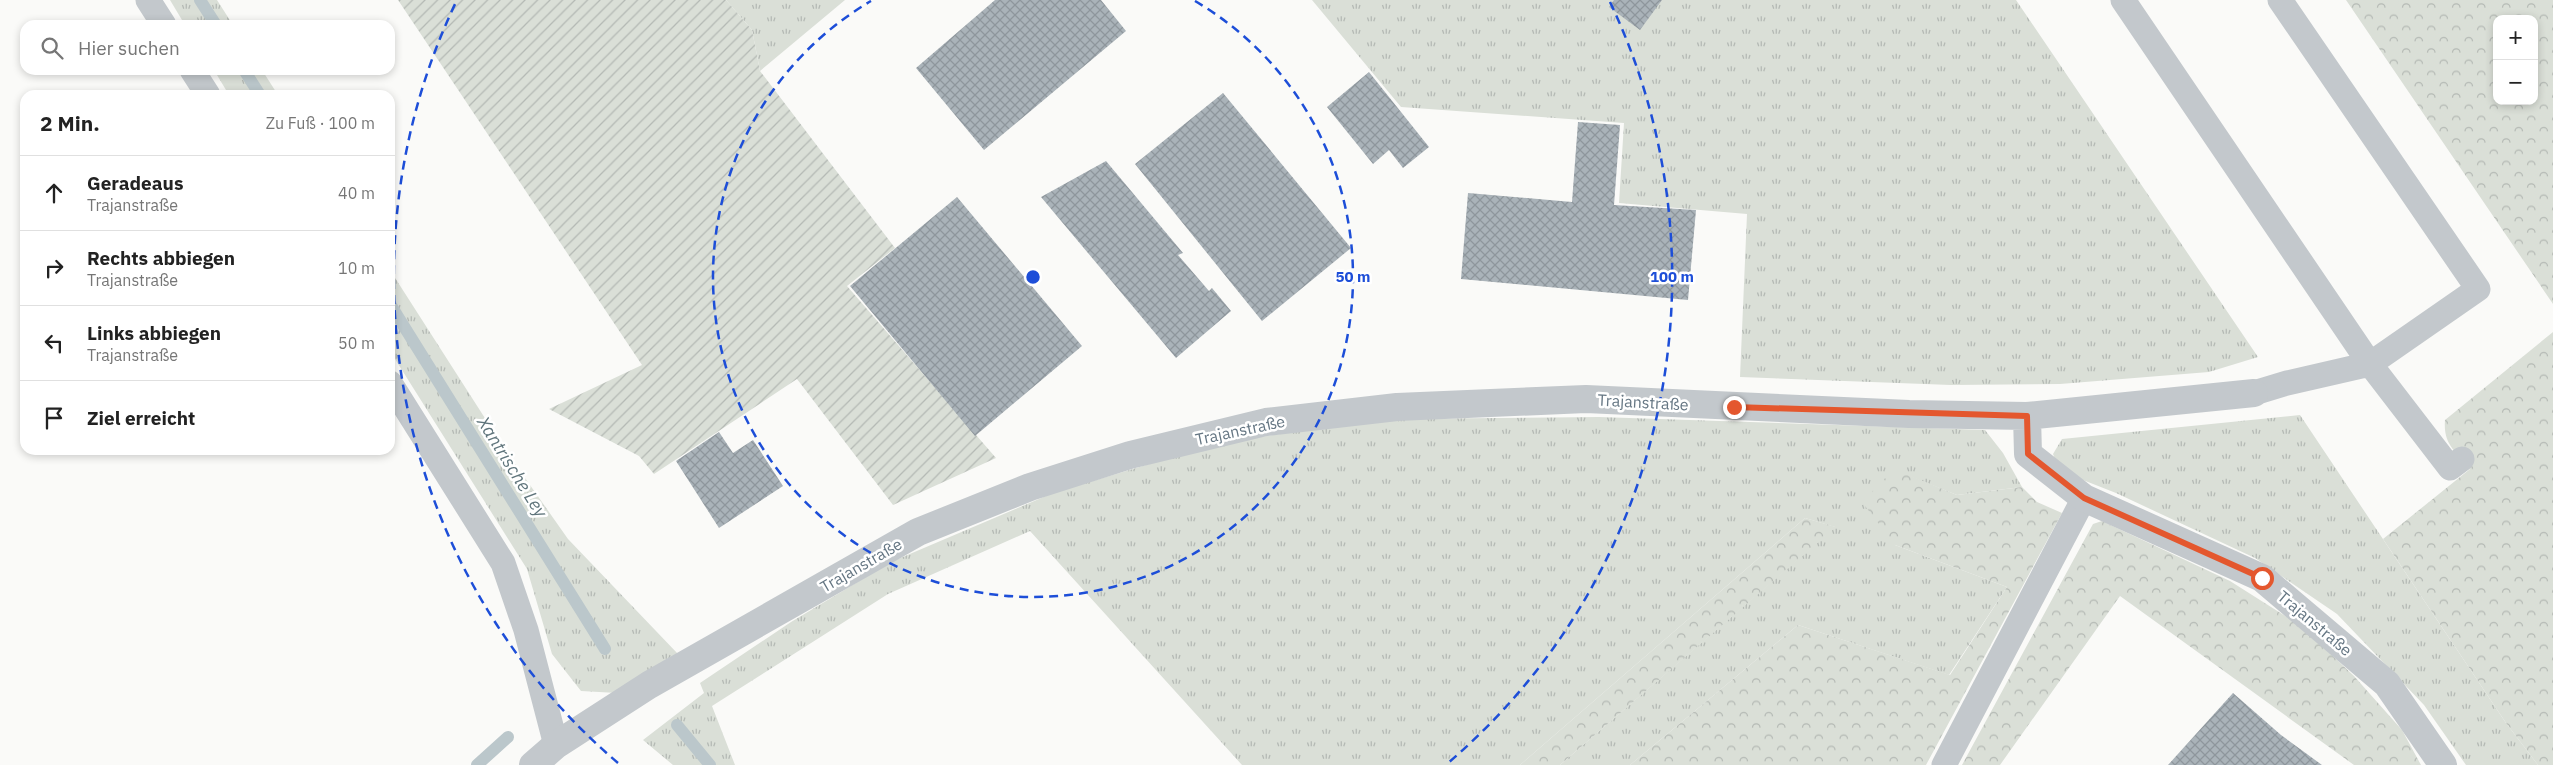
<!DOCTYPE html>
<html lang="de">
<head>
<meta charset="utf-8">
<style>
	body { margin:0; font-family:"IBM Plex Sans",sans-serif; background:#f2f2f2; color:#222 }
	.controls { position:absolute; right:15px; top:15px; display:grid; overflow:hidden; border-radius:10px; box-shadow:0 2px 8px #0003 }
	.controls button { width:45px; height:45px; display:grid; place-items:center; padding:0; border:0; border-bottom:1px solid #e0e0e0; background:#fff; color:#222; font:25px sans-serif }
	.stop { position:absolute; width:15px; height:15px; margin:-11px; border:4px solid #e4572e; border-radius:50%; background:#fff }
	.stop.end { background:#e4572e; border-color:#fff; box-shadow:0 1px 5px #0008 }
	.list { margin:0; padding:0; list-style:none }
	h2 { display:flex; justify-content:space-between; align-items:center; height:65px; margin:0; padding:0 20px; font-size:21px }
	h2 small { font-size:16px; font-weight:400; color:#767676 }
	.list li { display:grid; grid-template-columns:32px 1fr auto; gap:15px; align-items:center; box-sizing:border-box; height:75px; padding:0 20px; border-top:1px solid #e0e0e0 }
	.list b { display:block; font-size:19px; white-space:nowrap }
	.list p { margin:0; font-size:16px; white-space:nowrap; color:#767676 }
	.list em { font-size:16px; font-style:normal; color:#767676 }
	.icon { flex:none; width:28px; height:28px; fill:none; stroke:currentColor; stroke-width:2; stroke-linecap:round; stroke-linejoin:round }
	.map { position:relative; flex:none; width:2553px; height:765px; overflow:hidden }
	.search { position:absolute; background:#fff; box-shadow:0 2px 8px #0003; left:20px; top:20px; width:375px; height:55px; display:flex; align-items:center; gap:12px; box-sizing:border-box; padding:0 18px; border-radius:15px; color:#767676; font-size:19px }
	.panel { position:absolute; background:#fff; box-shadow:0 2px 8px #0003; left:20px; top:90px; width:375px; height:365px; border-radius:15px }
	.map>svg:first-child { display:block }
	.grass { fill:url(#grass-tufts) }
	.forest { fill:url(#forest-crowns); fill-rule:evenodd }
	.garden { fill:url(#garden-furrows) }
	.lines { fill:none; stroke-linecap:round; stroke-linejoin:round }
	.stream { stroke:#bbc7cb; stroke-width:12 }
	.building { fill:url(#building-cross-hatch) }
	.lane { stroke:#c3c8cc; stroke-width:25 }
	.street { stroke:#c3c8cc; stroke-width:28 }
	.route { stroke:#e4572e; stroke-width:6 }
	.ring { fill:none; stroke:#1d4ed8; stroke-width:2.5; stroke-dasharray:9 6 }
	.labels { text-anchor:middle; stroke-width:5; stroke-linejoin:round; paint-order:stroke }
	.street-label { font-size:16px; fill:#657683; stroke:#fff }
	.water-label { font-size:18px; font-style:italic; fill:#60757c; stroke:#fff }
	.centre { fill:#1d4ed8; stroke:#fff; stroke-width:2.5 }
	.ring-label { font-size:15px; text-anchor:middle; font-weight:bold; fill:#1d4ed8; stroke:#fff; stroke-width:5; stroke-linejoin:round; paint-order:stroke }
</style>
</head>
<body>
<div class="map">
<svg width="2553" height="765" viewBox="0 0 2553 765">
	<defs>
		<pattern id="grass-tufts" width="24" height="20" patternUnits="userSpaceOnUse" patternTransform="scale(1.25)"><rect width="24" height="20" fill="#dadfd7"/><path d="M3 7l-1-3M5 7V3M7 7l1-3M15 17l-1-3M17 17v-4M19 17l1-3" fill="none" stroke="#b4b9b4"/></pattern>
		<pattern id="forest-crowns" width="20" height="18" patternUnits="userSpaceOnUse" patternTransform="scale(1.25)"><rect width="20" height="18" fill="#dadfd7"/><path d="M2 6a3 3 0 1 1 6 0M12 15a3 3 0 1 1 6 0" fill="none" stroke="#b4b9b4"/></pattern>
		<pattern id="garden-furrows" width="10" height="10" patternUnits="userSpaceOnUse" patternTransform="scale(1.25)"><rect width="10" height="10" fill="#dadfd7"/><path d="M-1 1l2-2M0 10L10 0M9 11l2-2" fill="none" stroke="#b4b9b4"/></pattern>
		<pattern id="building-cross-hatch" width="8" height="8" patternUnits="userSpaceOnUse" patternTransform="scale(1.25)"><rect width="8" height="8" fill="#aab3b9"/><path d="M0 0l8 8M0 8l8-8" fill="none" stroke="#8e969c"/></pattern>
	</defs>
	<rect width="100%" height="100%" fill="#fafaf8"/>
	<path class="grass" d="M 170,0 L 217,0 L 233,25 L 185,25 Z
		M 726,0 L 845,0 L 760,71 L 752,30 Z
		M 1312,0 L 2016,0 L 2258,357 L 2209,372 L 2060,384 L 1951,385 L 1740,377 L 1747,214 L 1619,203 L 1624,123 L 1401,107 Z
		M 214,70 L 262,70 L 278,95 L 229,95 Z
		M 390,270 L 506,451 L 568,539 L 678,654 L 617,693 L 581,691 L 552,654 L 527,569 L 390,351 Z
		M 2300,415 L 2506,723 L 2538,765 L 2466,765 L 2424,705 L 2337,614 L 2255,558 L 2116,493 L 2060,471 L 2053,454 L 2062,439 Z
		M 1599,417 L 1985,430 L 2003,453 L 2022,487 L 1957,495 L 1894,470 L 1895,545 L 2007,587 L 1949,675 L 1798,625 L 1630,765 L 1560,765 L 1835,527 L 1805,518 L 1520,765 L 1242,765 L 1030,531 L 888,594 L 712,706 L 735,765 L 673,765 L 643,740 L 704,693 L 700,683 L 791,622 L 891,562 L 1053,493 L 1219,443 L 1383,419 Z"/>
	<path class="forest" d="M 2346,0 L 2553,0 L 2553,304 ZM 2497,19 L 2534,19 L 2534,101 L 2497,101 Z
		M 2553,332 L 2553,765 L 2538,765 L 2506,723 L 2383,539 L 2470,469 C 2456,451 2443,445 2445,420 Z
		M 1894,469 L 1957,495 L 2022,487 L 2037,502 L 2062,513 L 1926,765 L 1630,765 L 1798,625 L 1950,675 L 2007,587 L 1895,545 L 1862,502 Z
		M 1805,518 L 1836,527 L 1560,765 L 1520,765 Z
		M 2102,521 L 2230,581 L 2301,626 L 2354,676 L 2402,730 L 2421,765 L 2354,765 L 2120,596 L 2000,765 L 1962,765 L 2093,524 Z"/>
	<path class="garden" d="M 398,0 L 726,0 L 752,30 L 760,71 L 895,248 L 847,286 L 996,458 L 893,505 L 797,379 L 654,474 L 639,456 L 549,409 L 642,365 Z"/>
	<g class="lines">
		<path class="stream" d="M 200,0 L 216,25
			M 244,70 L 260,95
			M 390,304 L 605,649
			M 677,725 L 710,765
			M 477,765 L 508,737"/>
	</g>
	<path class="building" d="M 995,0 L 1101,0 L 1126,31 L 984,150 L 916,68 Z
		M 1614,0 L 1662,0 L 1640,30 L 1609,7 Z
		M 1369,72 L 1429,147 L 1403,168 L 1389,150 L 1373,164 L 1327,107 Z
		M 1223,93 L 1351,248 L 1262,321 L 1135,164 Z
		M 1578,122 L 1620,125 L 1614,205 L 1696,210 L 1688,300 L 1461,279 L 1468,193 L 1572,202 Z
		M 1106,161 L 1183,253 L 1178,255 L 1209,291 L 1212,288 L 1231,311 L 1176,358 L 1041,197 Z
		M 957,197 L 1082,346 L 975,436 L 850,286 Z
		M 719,432 L 733,453 L 753,440 L 783,486 L 719,528 L 676,461 Z
		M 2233,693 L 2281,735 L 2322,765 L 2168,765 Z"/>
	<g class="lines">
		<path class="lane" d="M 148,0 L 164,25
			M 2123,0 L 2370,364 L 2450,468 L 2462,459
			M 192,70 L 208,95
			M 390,383 L 503,563 L 526,630 L 556,745
			M 2254,393 L 2287,383 L 2370,364 L 2478,289 L 2280,0
			M 1944,765 L 2084,498"/>
		<path class="street" d="M 2027,416 L 2028,454 L 2084,498 L 2262,578 L 2387,684 L 2443,765
			M 533,765 L 556,745 L 649,685 L 918,532 L 1030,487 L 1130,455 L 1266,422 L 1397,407 L 1586,399 L 1909,414 L 2027,416 L 2254,393"/>
	</g>
	<g class="lines">
		<path class="route" d="M 1734,407 L 2027,416 L 2028,454 L 2084,498 L 2262,578"/>
	</g>
	<g class="ring">
		<path d="M1195 1A320 320 0 1 1 871 1"/>
		<path d="M618 763A639 639 0 0 1 456 2M1610 2A639 639 0 0 1 1448 763"/>
	</g>
	<g class="labels">
		<g class="street-label">
			<text transform="translate(1643 402) rotate(3)" y="6">Trajanstraße</text>
			<text transform="translate(1240 430) rotate(-12)" y="6">Trajanstraße</text>
			<text transform="translate(861 565) rotate(-30)" y="6">Trajanstraße</text>
			<text transform="translate(2315 623) rotate(40)" y="6">Trajanstraße</text>
		</g>
		<g class="water-label">
			<text transform="translate(512 467) rotate(58)" y="6">Xantrische Ley</text>
		</g>
	</g>
	<circle cx="1033" cy="277" r="8" class="centre"/>
	<g class="ring-label">
		<text x="1353" y="282">50 m</text>
		<text x="1672" y="282">100 m</text>
	</g>
</svg>
<div class="controls">
<button>+</button>
<button>−</button>
</div>
<div class="stop" style="left:2262px;top:578px"></div>
<div class="stop end" style="left:1734px;top:407px"></div>
<div class="search"><svg class="icon" aria-label="search" viewBox="0 0 24 24"><circle cx="10" cy="10" r="6"/><path d="M15 15l6 6"/></svg>Hier suchen</div>
<section class="panel">
<h2>2 Min.<small>Zu Fuß · 100 m</small></h2>
<ul class="list">
<li><svg class="icon" aria-label="ahead" viewBox="0 0 24 24"><path d="M12 20V5M6 11l6-6 6 6"/></svg><div><b>Geradeaus</b><p>Trajanstraße</p></div><em>40 m</em></li>
<li><svg class="icon" aria-label="right" viewBox="0 0 24 24"><path d="M7 20v-9h11M14 6l5 5-5 5"/></svg><div><b>Rechts abbiegen</b><p>Trajanstraße</p></div><em>10 m</em></li>
<li><svg class="icon" aria-label="left" viewBox="0 0 24 24"><path d="M17 20v-9H6M10 6l-5 5 5 5"/></svg><div><b>Links abbiegen</b><p>Trajanstraße</p></div><em>50 m</em></li>
<li><svg class="icon" aria-label="arrive" viewBox="0 0 24 24"><path d="M6 21V4h12l-3 4 3 4H6"/></svg><div><b>Ziel erreicht</b></div></li>
</ul>
</section>
</div>
</body>
</html>
